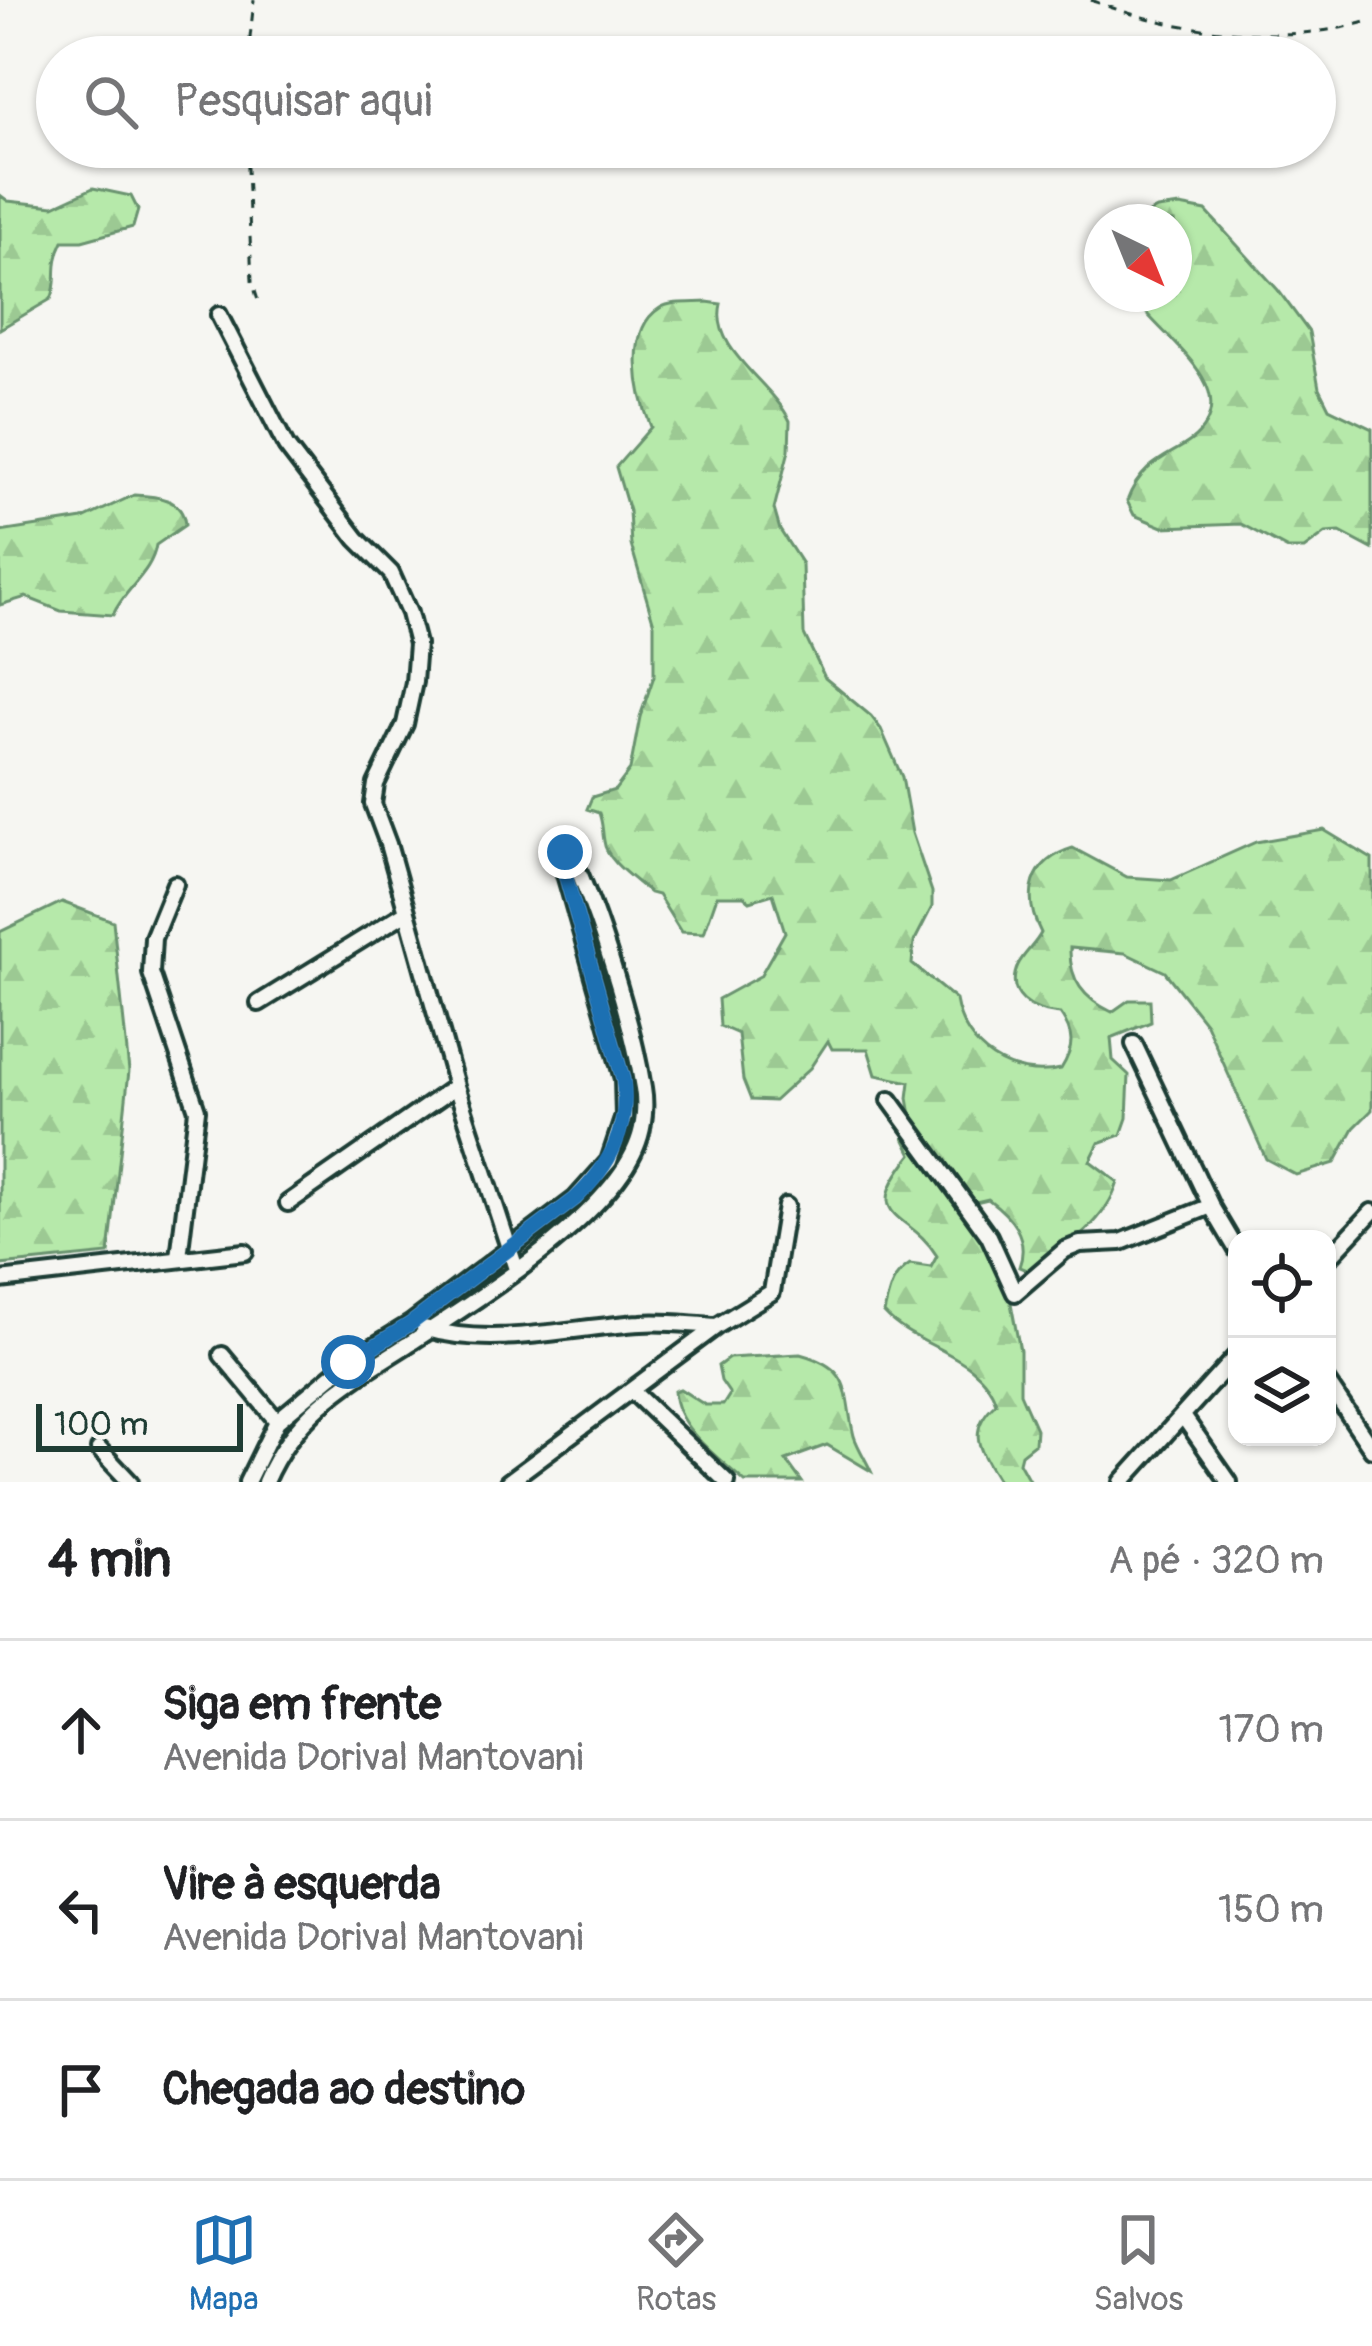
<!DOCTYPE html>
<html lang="pt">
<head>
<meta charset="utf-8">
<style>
	body { margin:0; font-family:Pangolin,sans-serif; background:#f6f6f6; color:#202124 }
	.controls { position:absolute; right:36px; bottom:36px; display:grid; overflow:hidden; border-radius:24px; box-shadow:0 3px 9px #0004 }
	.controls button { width:108px; height:108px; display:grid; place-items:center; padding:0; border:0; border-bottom:3px solid #e0e0e0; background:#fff; color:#202124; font:60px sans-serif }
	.compass { position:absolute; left:1084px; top:204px; width:108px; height:108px; border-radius:50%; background:#fff; box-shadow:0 3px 9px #0004; rotate:137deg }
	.scale { position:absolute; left:36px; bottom:30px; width:207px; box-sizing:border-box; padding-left:12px; border:6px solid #1f3d34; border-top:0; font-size:33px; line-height:42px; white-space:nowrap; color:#1f3d34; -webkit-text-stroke:9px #f6f6f2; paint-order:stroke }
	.stop { position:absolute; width:36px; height:36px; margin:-27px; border:9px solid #1f6fb2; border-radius:50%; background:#fff }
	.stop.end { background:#1f6fb2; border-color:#fff; box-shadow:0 3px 12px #0008 }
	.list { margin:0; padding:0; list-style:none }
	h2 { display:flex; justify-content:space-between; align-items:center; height:156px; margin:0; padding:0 48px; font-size:51px }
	h2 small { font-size:39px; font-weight:400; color:#757577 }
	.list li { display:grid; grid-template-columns:78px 1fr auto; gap:36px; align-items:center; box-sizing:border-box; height:180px; padding:0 48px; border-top:3px solid #e0e0e0 }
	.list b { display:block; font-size:45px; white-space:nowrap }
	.list p { margin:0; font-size:39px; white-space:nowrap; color:#757577 }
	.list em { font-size:39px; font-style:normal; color:#757577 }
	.icon { flex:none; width:66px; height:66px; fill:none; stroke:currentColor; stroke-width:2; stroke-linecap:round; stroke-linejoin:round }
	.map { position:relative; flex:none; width:1372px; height:1482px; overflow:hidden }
	.search { position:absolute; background:#fff; box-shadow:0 3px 9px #0004; left:36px; right:36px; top:36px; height:132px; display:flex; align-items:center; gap:30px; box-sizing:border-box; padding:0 42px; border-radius:66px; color:#757577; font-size:45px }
	.sheet { height:696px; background:#fff }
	nav { display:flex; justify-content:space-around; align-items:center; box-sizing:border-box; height:168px; border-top:3px solid #e0e0e0; background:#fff; font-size:33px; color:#757577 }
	nav a { display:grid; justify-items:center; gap:6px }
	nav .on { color:#1f6fb2 }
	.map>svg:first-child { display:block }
	.forest { fill:url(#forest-firs); stroke:#6a936f; stroke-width:3 }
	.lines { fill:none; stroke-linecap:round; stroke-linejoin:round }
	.minor-casing { stroke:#1f3d34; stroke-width:22 }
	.path { stroke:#1f3d34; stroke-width:3; stroke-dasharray:9 9; stroke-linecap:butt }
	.minor { stroke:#f6f6f2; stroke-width:14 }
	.route { stroke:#1f6fb2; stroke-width:15 }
</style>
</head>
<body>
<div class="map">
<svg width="1372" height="1482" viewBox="0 0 1372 1482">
	<defs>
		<pattern id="forest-firs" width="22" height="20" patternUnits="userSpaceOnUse" patternTransform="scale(3)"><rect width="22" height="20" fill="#b6e9aa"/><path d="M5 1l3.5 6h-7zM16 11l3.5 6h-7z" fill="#9cc993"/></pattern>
	</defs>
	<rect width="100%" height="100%" fill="#f6f6f2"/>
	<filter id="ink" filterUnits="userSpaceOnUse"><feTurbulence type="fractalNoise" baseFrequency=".00833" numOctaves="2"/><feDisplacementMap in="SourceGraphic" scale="24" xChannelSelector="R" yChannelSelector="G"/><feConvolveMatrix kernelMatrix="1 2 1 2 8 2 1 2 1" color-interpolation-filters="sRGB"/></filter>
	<g filter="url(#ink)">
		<path class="forest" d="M 93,188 L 131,196 L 138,210 L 133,227 L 82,241 L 63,241 C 50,266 60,281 51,299 L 0,329 L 0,195 L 8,201 L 54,206 Z
			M 1180,206 L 1206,211 L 1278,290 L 1309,332 L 1319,388 L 1329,408 L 1372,429 L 1372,549 L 1340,532 L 1326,533 L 1304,549 L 1288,549 L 1241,524 L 1163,527 L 1134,515 L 1127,501 C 1146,450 1187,456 1205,425 C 1234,377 1148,328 1133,294 L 1174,294 L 1174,222 L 1132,222 L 1157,209 Z
			M 707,302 L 721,304 C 710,350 772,382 790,421 L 789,450 L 774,509 L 780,530 L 802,564 L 804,634 L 825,678 L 871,716 L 881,729 L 902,777 L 912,833 L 932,892 L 932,907 L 914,942 L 912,964 L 956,1000 C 964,1049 1011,1080 1061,1069 C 1074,1048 1075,1035 1060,1014 C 1033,1012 1004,997 1018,965 C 1024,953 1035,945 1041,933 C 1022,896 1030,861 1073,848 L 1127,877 L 1171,880 L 1256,842 L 1324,830 L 1372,859 L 1372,1110 L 1354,1128 L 1335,1163 L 1296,1175 L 1266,1159 L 1206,1024 L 1165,972 L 1125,953 L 1070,948 C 1069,980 1084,999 1112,1012 L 1129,1000 L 1150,1000 L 1151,1022 L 1111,1038 L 1113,1060 L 1129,1075 L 1127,1118 L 1121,1135 L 1099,1143 L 1090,1161 L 1118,1182 C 1105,1224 1066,1248 1031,1272 L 1019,1267 C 1030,1237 1011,1216 988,1199 L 967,1204 L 1004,1266 L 1020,1351 L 1020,1393 L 1036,1429 L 1035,1443 L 1021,1454 L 1019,1462 L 1030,1482 L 999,1482 C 980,1451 965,1431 996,1403 C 982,1354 914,1347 884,1313 C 889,1292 891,1276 910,1264 L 931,1267 L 937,1256 C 910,1210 857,1222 912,1154 L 904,1138 L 913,1127 L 908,1098 L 910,1082 L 876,1075 L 868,1049 L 832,1049 L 828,1041 L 810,1068 L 774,1101 L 751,1100 L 743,1080 L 738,1034 L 720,1026 L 718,999 L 760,976 L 785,932 L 773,894 L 750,901 L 744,896 L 717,896 L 704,933 L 681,932 L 658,895 L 650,893 C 636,880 606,861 604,841 C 602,830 603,824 599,813 L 587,809 L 592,797 L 615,790 L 630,770 L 640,717 L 654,676 L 654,624 L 631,545 L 629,511 L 616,467 L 651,427 C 638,395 624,330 660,308 C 671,301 693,303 707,302 Z
			M 134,495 C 157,496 183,498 185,525 L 156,545 C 152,573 124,589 113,615 L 61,611 L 26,597 L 0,605 L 0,532 L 83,519 Z
			M 62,902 L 113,921 L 129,1071 L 109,1254 L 0,1265 L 0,932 Z
			M 800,1354 C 854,1369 843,1391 854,1436 C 858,1448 866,1460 871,1471 L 827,1445 L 786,1460 L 802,1482 L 745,1482 C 719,1458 676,1429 674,1391 L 680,1389 L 705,1405 L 723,1405 L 730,1394 L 721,1381 L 718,1366 L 729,1358 Z"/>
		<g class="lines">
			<g class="minor-casing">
				<path id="minor" d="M 219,315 L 286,446 L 357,539 L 391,573 L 409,613 L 417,644 L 414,682 L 405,724 L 376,784 L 373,804 L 388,844 L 456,1086 L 516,1269
					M 175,884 L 153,938 L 151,973 L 197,1110 L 179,1257
					M 259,1003 L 405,913
					M 1134,1044 L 1211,1206 L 1237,1250
					M 890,1100 L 989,1236 L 1015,1293 L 1065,1250 L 1080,1244 L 1121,1242 L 1211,1206
					M 288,1203 L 456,1086
					M 1327,1260 L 1372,1212
					M 0,1280 L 245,1252
					M 424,1328 C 493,1349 570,1327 641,1323 C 666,1321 692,1325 717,1326
					M 222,1355 L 277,1421
					M 1327,1382 L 1372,1449
					M 633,1392 L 727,1482
					M 1183,1416 L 1229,1482
					M 99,1449 L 130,1482
					M 247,1482 L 277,1421 L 348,1362 L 410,1324 L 575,1199 L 609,1161 L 624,1116 L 623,1079 L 563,867 L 561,856 L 570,852 C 599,914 632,1020 643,1088 C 646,1105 644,1126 638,1142 C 611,1217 474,1302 407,1345 C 345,1384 295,1413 265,1482
					M 508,1482 L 717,1326 L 772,1292 L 786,1206
					M 1122,1482 L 1237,1355"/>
			</g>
			<path class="path" d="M 1091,0 C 1171,32 1289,47 1372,20
				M 248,57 L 254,0
				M 246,147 L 252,281 L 260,307"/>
			<use href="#minor" class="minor"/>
		</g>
	</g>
	<g class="lines" filter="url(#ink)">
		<path class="route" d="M 348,1362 L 410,1324 L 575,1199 C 610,1166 630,1129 623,1079 L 563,867 L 561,856 L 565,852"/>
	</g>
</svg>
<div class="controls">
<button><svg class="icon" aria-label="locate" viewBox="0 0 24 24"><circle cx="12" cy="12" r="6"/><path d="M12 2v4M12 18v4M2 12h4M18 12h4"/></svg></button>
<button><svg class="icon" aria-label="layers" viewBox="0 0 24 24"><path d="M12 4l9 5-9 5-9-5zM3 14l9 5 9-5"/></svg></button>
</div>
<svg class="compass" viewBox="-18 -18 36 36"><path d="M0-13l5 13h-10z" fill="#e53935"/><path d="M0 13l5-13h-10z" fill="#757577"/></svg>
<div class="scale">100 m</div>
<div class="stop" style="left:348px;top:1362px"></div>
<div class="stop end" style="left:565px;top:852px"></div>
<div class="search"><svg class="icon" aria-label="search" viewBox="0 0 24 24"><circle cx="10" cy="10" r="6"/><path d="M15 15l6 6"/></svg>Pesquisar aqui</div>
</div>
<section class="sheet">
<h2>4 min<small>A pé · 320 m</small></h2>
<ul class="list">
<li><svg class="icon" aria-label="ahead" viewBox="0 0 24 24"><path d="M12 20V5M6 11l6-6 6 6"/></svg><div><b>Siga em frente</b><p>Avenida Dorival Mantovani</p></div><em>170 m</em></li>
<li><svg class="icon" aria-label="left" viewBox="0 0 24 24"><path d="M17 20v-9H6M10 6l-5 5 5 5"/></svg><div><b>Vire à esquerda</b><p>Avenida Dorival Mantovani</p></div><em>150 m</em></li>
<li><svg class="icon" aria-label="arrive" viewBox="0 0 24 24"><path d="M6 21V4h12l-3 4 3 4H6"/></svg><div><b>Chegada ao destino</b></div></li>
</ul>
</section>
<nav>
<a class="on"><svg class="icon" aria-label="map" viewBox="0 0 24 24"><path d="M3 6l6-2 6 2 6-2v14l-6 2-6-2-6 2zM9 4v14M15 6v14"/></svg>Mapa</a>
<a><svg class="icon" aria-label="directions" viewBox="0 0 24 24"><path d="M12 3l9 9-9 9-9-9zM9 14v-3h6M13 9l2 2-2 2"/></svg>Rotas</a>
<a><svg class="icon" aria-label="saved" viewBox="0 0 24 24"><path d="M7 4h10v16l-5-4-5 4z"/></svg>Salvos</a>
</nav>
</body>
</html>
